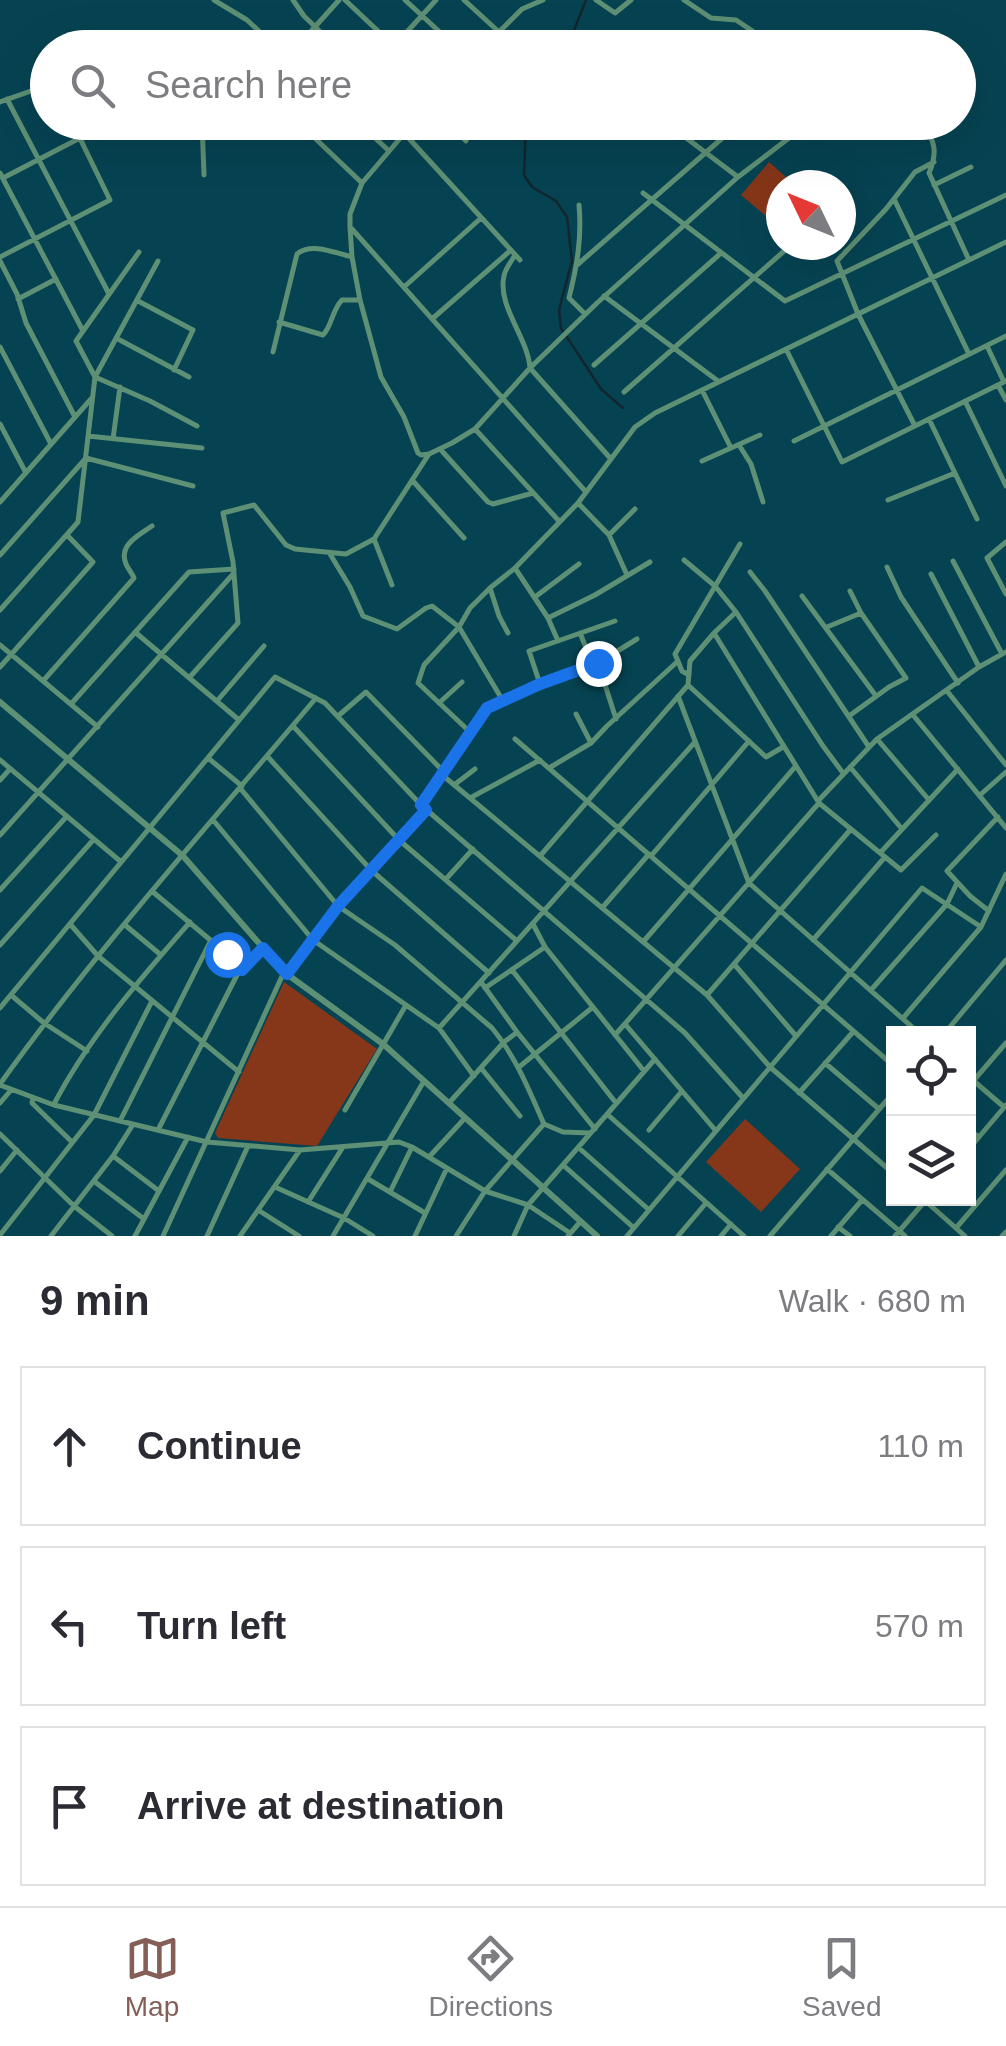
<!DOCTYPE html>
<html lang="en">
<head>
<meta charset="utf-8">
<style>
	body { margin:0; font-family:Arial,sans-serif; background:#f7f7f7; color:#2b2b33 }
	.controls { position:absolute; right:30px; bottom:30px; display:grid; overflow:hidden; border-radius:0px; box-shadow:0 10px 40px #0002 }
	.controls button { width:90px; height:90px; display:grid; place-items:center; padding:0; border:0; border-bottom:2px solid #e1e1e2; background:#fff; color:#2b2b33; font:50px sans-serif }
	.compass { position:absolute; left:766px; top:170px; width:90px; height:90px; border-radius:50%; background:#fff; box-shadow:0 10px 40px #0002; rotate:313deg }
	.stop { position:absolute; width:30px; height:30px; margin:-22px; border:8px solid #1a73e8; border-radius:50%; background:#fff }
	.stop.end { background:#1a73e8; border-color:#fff; box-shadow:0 2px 10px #0008 }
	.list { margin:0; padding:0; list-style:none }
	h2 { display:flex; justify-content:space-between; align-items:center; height:130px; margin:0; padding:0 40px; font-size:42px }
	h2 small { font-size:32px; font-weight:400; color:#7c7c81 }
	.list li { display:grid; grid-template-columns:65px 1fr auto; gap:30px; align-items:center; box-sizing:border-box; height:160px; margin:0 20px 20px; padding:0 20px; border:2px solid #e1e1e2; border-radius:0px }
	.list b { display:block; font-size:38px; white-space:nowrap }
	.list em { font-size:32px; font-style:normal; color:#7c7c81 }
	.icon { flex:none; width:55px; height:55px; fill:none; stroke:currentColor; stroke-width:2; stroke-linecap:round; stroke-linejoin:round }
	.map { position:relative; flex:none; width:1006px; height:1236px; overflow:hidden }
	.search { position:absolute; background:#fff; box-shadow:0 10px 40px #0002; left:30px; right:30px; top:30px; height:110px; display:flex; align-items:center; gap:25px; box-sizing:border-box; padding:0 35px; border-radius:55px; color:#7c7c81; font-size:38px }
	.sheet { height:670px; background:#fff }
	nav { display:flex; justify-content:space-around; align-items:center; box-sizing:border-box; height:140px; border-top:2px solid #e1e1e2; background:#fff; font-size:28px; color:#7c7c81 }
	nav a { display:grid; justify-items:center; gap:5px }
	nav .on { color:#855f57 }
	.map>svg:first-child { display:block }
	.green { fill:#863619 }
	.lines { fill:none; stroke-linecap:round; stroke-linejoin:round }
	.stream { stroke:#11262d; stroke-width:2.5 }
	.minor { stroke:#5e9075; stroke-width:5 }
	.tertiary { stroke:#5e9075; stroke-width:6 }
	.route { stroke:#1a73e8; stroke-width:12 }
</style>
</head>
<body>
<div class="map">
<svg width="1006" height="1236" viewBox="0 0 1006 1236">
	<rect width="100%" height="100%" fill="#064352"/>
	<path class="green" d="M 769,162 L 795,185 L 781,185 L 781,229 L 741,195 Z
		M 284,982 L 377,1049 L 317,1146 L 218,1138 L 215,1133 Z
		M 745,1119 L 800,1169 L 761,1212 L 706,1162 Z"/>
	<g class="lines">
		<path class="stream" d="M 567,48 L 586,0
			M 526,122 L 524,175 L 532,187 L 556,201 L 567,217 L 572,261 L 559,310 L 561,328 L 601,389 L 623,408"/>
		<path class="minor" d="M 214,0 L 247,20 L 277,48
			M 293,0 L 304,16 L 337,48
			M 345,0 L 396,48
			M 405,0 L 457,48
			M 464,0 L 499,32
			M 596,0 L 615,13 L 631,0
			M 684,0 L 711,18 L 736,20 L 778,48
			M 395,45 L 436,0
			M 84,48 L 95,38 L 100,37 L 114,48
			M 296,48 L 339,0
			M 483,48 L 522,9 L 543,0
			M 7,99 L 109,294
			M 0,102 L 48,85
			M 202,122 L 204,175
			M 298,122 L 362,183
			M 358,122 L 389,151
			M 414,122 L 362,183 L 350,214 L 350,227 L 352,257 L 360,300 L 381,377 L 404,417 L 418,453 L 421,455 L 429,454
			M 449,122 L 466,141
			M 665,122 L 738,177
			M 922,122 C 935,141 938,152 929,173 L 969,260
			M 404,133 L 520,260
			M 312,136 L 325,122
			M 0,173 L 83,331
			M 3,178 L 80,138
			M 934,185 L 971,167
			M 643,193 L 785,301 L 1006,195
			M 894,199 L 969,354
			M 579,205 C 582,238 577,266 569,298 L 585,314
			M 352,229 L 586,492
			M 139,252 L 76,341 L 95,377 L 150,401 L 197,426
			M 515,255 C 511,262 505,269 504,276 C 497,306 528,338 530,368 L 611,459
			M 0,257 L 110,200 L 72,122
			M 0,261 L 17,294 L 26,323 L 75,417
			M 577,265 L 727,134
			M 404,287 L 481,218
			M 604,296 L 718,381
			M 18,299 L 56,279
			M 138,301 L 193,330 L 174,370
			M 432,319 L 511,250
			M 279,322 L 323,335 C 332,326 332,310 342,300 L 360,300
			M 116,338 L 189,377
			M 987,346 L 1004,382
			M 0,347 L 51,444
			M 786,349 L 842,462 L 1006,381
			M 273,352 L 297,254 C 312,242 335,253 352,257
			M 594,365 L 721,253
			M 998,385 L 1006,400
			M 702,390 L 731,448
			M 624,392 L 791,245
			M 965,401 L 1006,486
			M 929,419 L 977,519
			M 0,424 L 26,473
			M 915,426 L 858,314 L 837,261 L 886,209 L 915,172 L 934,162
			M 475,429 L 559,521
			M 88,436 L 202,448
			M 113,439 L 120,387
			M 794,441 L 1006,336
			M 739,445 L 751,464 L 763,502
			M 441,450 L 488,502 L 493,504 L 533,493
			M 702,461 L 760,435
			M 412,480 L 464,538
			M 888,500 L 955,473
			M 0,502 L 91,399
			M 578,503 L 609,535 L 627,575
			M 609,535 L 635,509
			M 374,539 L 392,585
			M 1006,542 L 987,558 L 1006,594
			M 330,554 L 350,587 L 363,616 L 397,629 L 426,608 L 432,606 L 459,627 L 424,665 L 418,683 L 470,732
			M 0,555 L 86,458 L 193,486
			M 684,560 L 715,586 L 736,612 L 823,746 L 843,773
			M 953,561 L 1002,654
			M 887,567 L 901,597 L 958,683
			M 515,568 L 548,618 L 558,641
			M 750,572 L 765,591 L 869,747
			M 931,574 L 979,667
			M 490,588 L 499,616 L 508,633
			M 802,596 L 876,696
			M 535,597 L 579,564
			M 0,610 L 78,522 L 95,377 L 158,261
			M 548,618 L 595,595 L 650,562
			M 827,627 L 861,613
			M 135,632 L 239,720
			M 580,633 L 593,665
			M 714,633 L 819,803 L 901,870 L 936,835
			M 0,645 L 98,727
			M 598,663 L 616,719
			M 0,667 L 93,562 L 68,536
			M 689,675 L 682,671 L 675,654 L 740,544
			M 189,678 L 238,623 L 233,562 L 223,513 L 254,505 L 286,545 L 295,549 L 346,554 L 374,539 L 429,454 L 452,443 L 475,429 L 530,368 L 597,303 L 738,177 L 810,122
			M 43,681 L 134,578 C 132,573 128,569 126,564 C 118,545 139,535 152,526
			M 540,684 L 529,651 L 615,621
			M 688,685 L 766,757 L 783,747
			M 947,691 L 1006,765
			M 678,696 L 749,883 L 920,1034
			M 217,701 L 264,646
			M 503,701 L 459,627 L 470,608 L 490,588 L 515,568 L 578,503 L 635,427 L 655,413 L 1006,242
			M 439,703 L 462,682
			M 71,704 L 189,572 L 234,569
			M 576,714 L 591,743
			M 913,715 L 1006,828
			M 338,716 L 366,692 L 442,770
			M 849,716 L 889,687 L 906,678 L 861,613 L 850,591
			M 293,726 L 399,840 L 517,941
			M 515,739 L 894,1066
			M 877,739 L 929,800
			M 267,756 L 371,870 L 489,973
			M 208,758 L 242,786
			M 0,760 L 120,861
			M 850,767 L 902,829
			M 549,768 L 591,743 L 607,726 L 678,661
			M 441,774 L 707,995 L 770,1067 L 894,1174
			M 0,780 L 10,769
			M 454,785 L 475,769
			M 240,788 L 338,906 L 395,945 L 492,1028 C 516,1057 529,1090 544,1124 L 563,1132 L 590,1133
			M 980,795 L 1006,772
			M 470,798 L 540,760
			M 818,801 L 877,739 L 979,667 L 1006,652
			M 421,804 L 487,708 L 540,684 L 598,663 L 637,639
			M 213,820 L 313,940 L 439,1028 L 474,1076
			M 0,835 L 234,573
			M 880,853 L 958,769
			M 540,856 L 688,685 L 690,661 L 714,633 L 736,612
			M 651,856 L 749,741
			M 446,879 L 473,849
			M 0,890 L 67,816
			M 153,892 L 227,954 L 243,970
			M 602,908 L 649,854
			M 989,911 L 970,896 L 947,871 L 998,817
			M 70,924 L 98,956 L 239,1072
			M 533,924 L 545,947 L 644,1071
			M 125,925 L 161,955
			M 813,940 L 885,857
			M 643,942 L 795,767
			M 0,945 L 94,839
			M 734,964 L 796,1036
			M 512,970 L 616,1103
			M 287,974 L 338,906 L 427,810
			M 481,982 L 517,1032 L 595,1129
			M 485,988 L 545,947
			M 871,990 L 947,904 L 957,883
			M 11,995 L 44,1023 L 87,1051
			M 707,995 L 851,829
			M 0,1008 L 275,677 L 325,703 L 421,805 L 685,1033 L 743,1098
			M 904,1017 L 981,927 L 1006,874
			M 625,1024 L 716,1131
			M 439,1028 L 695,742
			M 944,1034 L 1006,960
			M 615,1035 L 819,803
			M 825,1063 L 879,1109
			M 519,1067 L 593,1007
			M 481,1068 L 520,1116
			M 968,1076 L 1004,1107
			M 0,1084 C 97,949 209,825 316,698
			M 0,1085 L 54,1105 L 207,1142 L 300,1150 L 399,1142 L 412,1147 L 485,1191 L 528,1205 L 570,1233
			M 968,1087 L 1006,1043
			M 799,1093 L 853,1032
			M 33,1098 L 32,1103 L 72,1142
			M 0,1103 L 11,1090
			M 449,1103 L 504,1042 L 516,1033
			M 54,1104 C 89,1037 140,979 190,922
			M 345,1110 L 406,1005
			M 607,1114 L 744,1236
			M 120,1121 L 211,940
			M 968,1129 L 979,1137
			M 158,1130 L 237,975 L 263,948
			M 649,1130 L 682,1091
			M 0,1134 L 74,1206 L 112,1236
			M 579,1148 L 648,1209
			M 968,1150 L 1006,1105
			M 113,1156 L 159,1191
			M 429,1157 L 465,1118
			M 563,1165 L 634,1228
			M 827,1169 L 905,1236
			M 0,1171 L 17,1150
			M 368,1179 L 425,1213
			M 95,1182 L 144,1219
			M 275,1187 L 344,1218 L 373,1236
			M 390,1192 L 412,1147
			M 922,1198 L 965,1236
			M 308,1202 L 343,1147
			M 258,1210 L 299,1236
			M 838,1227 L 850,1236
			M 956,1228 L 1006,1170
			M 0,1235 L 94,1115 L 152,1001
			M 51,1236 L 113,1156 L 132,1126
			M 135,1236 L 188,1137
			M 163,1236 L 284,972
			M 207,1236 L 248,1146
			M 240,1236 L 300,1150
			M 333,1236 L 424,1081
			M 415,1236 L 447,1168
			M 456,1236 L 485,1191 L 543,1125
			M 514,1236 L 528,1205 L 655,1059
			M 568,1236 L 581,1221
			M 627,1236 L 922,888 L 981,927
			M 678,1236 L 706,1203
			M 721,1236 L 731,1224
			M 770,1236 L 894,1092
			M 831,1236 L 862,1200
			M 895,1236 L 925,1201
			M 1002,1236 L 1006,1232"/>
		<path class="tertiary" d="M 0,702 L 183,856 L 284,972 L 383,1044 L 597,1236"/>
	</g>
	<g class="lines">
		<path class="route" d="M 227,954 L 242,970 L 263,948 L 287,974 L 338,906 L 426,810 L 421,805 L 487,708 L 540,684 L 598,663"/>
	</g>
</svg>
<div class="controls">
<button><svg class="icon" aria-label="locate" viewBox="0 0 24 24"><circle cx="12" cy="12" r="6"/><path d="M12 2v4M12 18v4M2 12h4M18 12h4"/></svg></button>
<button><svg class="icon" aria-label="layers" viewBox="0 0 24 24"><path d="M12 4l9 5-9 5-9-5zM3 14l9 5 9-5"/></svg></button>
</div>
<svg class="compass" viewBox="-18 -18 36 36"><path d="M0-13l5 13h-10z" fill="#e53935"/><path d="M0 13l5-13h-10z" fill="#7c7c81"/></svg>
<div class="stop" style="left:227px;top:954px"></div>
<div class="stop end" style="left:598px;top:663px"></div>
<div class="search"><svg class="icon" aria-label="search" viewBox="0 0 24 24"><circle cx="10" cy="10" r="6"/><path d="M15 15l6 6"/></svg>Search here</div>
</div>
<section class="sheet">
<h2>9 min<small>Walk · 680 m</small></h2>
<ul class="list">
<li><svg class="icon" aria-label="ahead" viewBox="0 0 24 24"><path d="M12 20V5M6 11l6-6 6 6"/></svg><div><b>Continue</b></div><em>110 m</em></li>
<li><svg class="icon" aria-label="left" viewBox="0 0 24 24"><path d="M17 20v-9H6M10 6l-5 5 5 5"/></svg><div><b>Turn left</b></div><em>570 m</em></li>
<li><svg class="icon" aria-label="arrive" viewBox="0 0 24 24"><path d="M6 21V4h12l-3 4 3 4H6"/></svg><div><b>Arrive at destination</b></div></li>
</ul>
</section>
<nav>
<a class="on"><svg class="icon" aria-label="map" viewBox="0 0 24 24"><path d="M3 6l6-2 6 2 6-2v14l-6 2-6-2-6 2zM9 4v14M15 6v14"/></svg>Map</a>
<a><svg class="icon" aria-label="directions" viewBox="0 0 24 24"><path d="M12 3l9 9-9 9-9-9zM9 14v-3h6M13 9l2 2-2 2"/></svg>Directions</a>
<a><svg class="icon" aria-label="saved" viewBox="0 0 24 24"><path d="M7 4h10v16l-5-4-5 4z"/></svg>Saved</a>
</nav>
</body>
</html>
